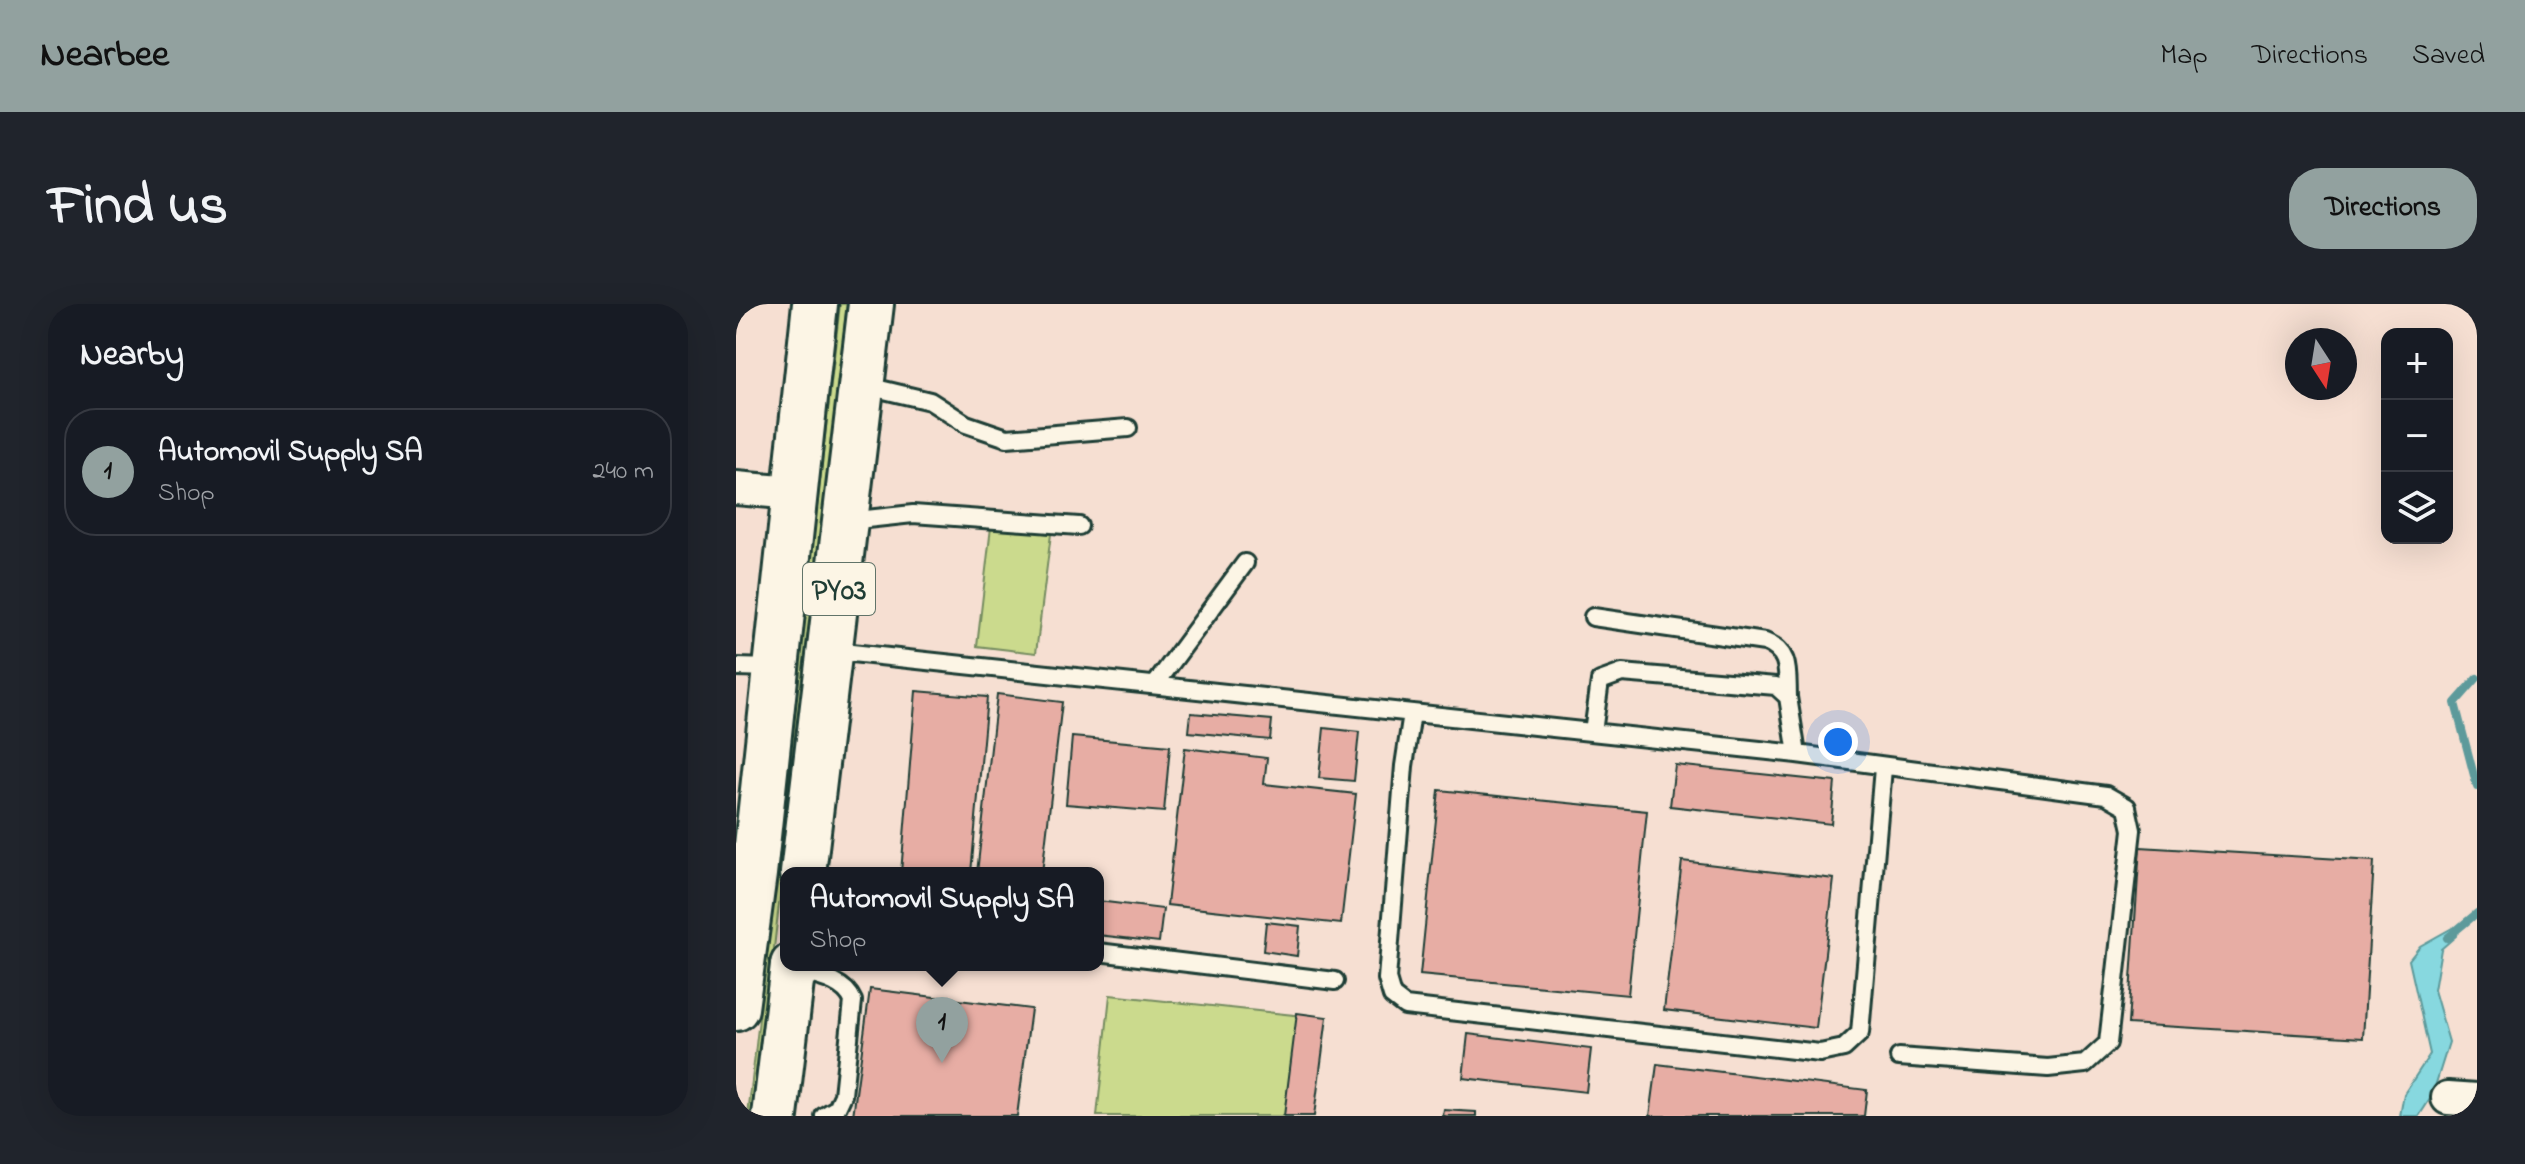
<!DOCTYPE html>
<html lang="en">
<head>
<meta charset="utf-8">
<style>
	body { margin:0; font-family:"Indie Flower",sans-serif; background:#20242c; color:#f1f3f6 }
	.controls { position:absolute; right:24px; top:24px; display:grid; overflow:hidden; border-radius:16px; box-shadow:0 8px 32px #0002 }
	.controls button { width:72px; height:72px; display:grid; place-items:center; padding:0; border:0; border-bottom:2px solid #363941; background:#171b24; color:#f1f3f6; font:40px sans-serif }
	.compass { position:absolute; left:1549px; top:24px; width:72px; height:72px; border-radius:50%; background:#171b24; box-shadow:0 8px 32px #0002; rotate:168deg }
	.you { position:absolute; left:1102px; top:438px; width:28px; height:28px; margin:-20px; border:6px solid #fff; border-radius:50%; background:#1a73e8; box-shadow:0 0 0 12px #1a73e833 }
	.badge { display:grid; place-items:center; width:52px; height:52px; border-radius:50%; background:#92a19f; color:#111; font-size:26px; font-weight:700 }
	.pin { position:absolute; translate:-50% -66px; filter:drop-shadow(0 2px 4px #0008) }
	.pin::after { content:''; position:absolute; top:42px; width:28px; height:24px; background:inherit; clip-path:polygon(0 0,100% 0,50% 100%) }
	.popup { position:absolute; left:44px; top:563px; width:324px; height:104px; box-sizing:border-box; display:grid; place-content:center; border-radius:16px; background:#171b24; filter:drop-shadow(0 2px 6px #0005); font-size:26px; white-space:nowrap; color:#9ea1a6 }
	.popup b { font-size:30px; color:#f1f3f6 }
	.popup::after { content:''; position:absolute; left:50%; top:100%; margin-left:-16px; border:16px solid transparent; border-top-color:#171b24 }
	.list { margin:0; padding:0; list-style:none }
	h2 { display:flex; justify-content:space-between; align-items:center; height:104px; margin:0; padding:0 32px; font-size:34px }
	h2 small { font-size:26px; font-weight:400; color:#9ea1a6 }
	.list li { display:grid; grid-template-columns:52px 1fr auto; gap:24px; align-items:center; box-sizing:border-box; height:128px; margin:0 16px 16px; padding:0 16px; border:2px solid #363941; border-radius:32px }
	.list b { display:block; font-size:30px; white-space:nowrap }
	.list p { margin:0; font-size:26px; white-space:nowrap; color:#9ea1a6 }
	.list em { font-size:26px; font-style:normal; color:#9ea1a6 }
	.icon { flex:none; width:44px; height:44px; fill:none; stroke:currentColor; stroke-width:2; stroke-linecap:round; stroke-linejoin:round }
	.map { position:relative; flex:none; width:1741px; height:812px; overflow:hidden; border-radius:32px }
	header { display:flex; align-items:center; gap:48px; box-sizing:border-box; height:112px; padding:0 40px; background:#92a19f; color:#111 }
	header strong { font-size:38px }
	nav { display:flex; gap:44px; margin-inline-start:auto; font-size:28px }
	.intro { display:flex; align-items:center; justify-content:space-between; box-sizing:border-box; height:192px; padding:0 48px }
	h1 { margin:0; font-size:56px }
	.button { padding:20px 36px; border-radius:32px; background:#92a19f; color:#111; font-size:28px; font-weight:700 }
	main { display:flex; gap:48px; padding:0 48px }
	aside { flex:1; background:#171b24; border-radius:32px; box-shadow:0 8px 32px #0002 }
	.map>svg:first-child { display:block }
	.green { fill:#cbda8d; stroke:#758c60; stroke-width:2 }
	.water { fill:#87d8df; stroke:#5d9a9b; stroke-width:2 }
	.lines { fill:none; stroke-linecap:round; stroke-linejoin:round }
	.stream { stroke:#5d9a9b; stroke-width:8 }
	.building { fill:#e7ada4; stroke:#1f3d34; stroke-width:2 }
	.service-casing { stroke:#1f3d34; stroke-width:22 }
	.minor-casing { stroke:#1f3d34; stroke-width:38 }
	.trunk-casing { stroke:#1f3d34; stroke-width:50 }
	.service { stroke:#fcf5e5; stroke-width:16 }
	.minor { stroke:#fcf5e5; stroke-width:32 }
	.trunk { stroke:#fcf5e5; stroke-width:44 }
	.labels { text-anchor:middle; stroke-width:6; stroke-linejoin:round; paint-order:stroke }
	.shield { fill:#fcf5e5; stroke:#617469; stroke-width:2 }
	.shield-label { font-size:30px; font-weight:bold; fill:#1f3d34 }
</style>
</head>
<body>
<header>
<strong>Nearbee</strong>
<nav><a>Map</a><a>Directions</a><a>Saved</a></nav>
</header>
<div class="intro"><h1>Find us</h1><a class="button">Directions</a></div>
<main>
<aside>
<h2>Nearby<small></small></h2>
<ul class="list">
<li><span class="badge">1</span><div><b>Automovil Supply SA</b><p>Shop</p></div><em>240 m</em></li>
</ul>
</aside>
<div class="map">
<svg width="1741" height="812" viewBox="0 0 1741 812">
	<rect width="100%" height="100%" fill="#f6dfd2"/>
	<filter id="ink" filterUnits="userSpaceOnUse"><feTurbulence type="fractalNoise" baseFrequency=".0125" numOctaves="2"/><feDisplacementMap in="SourceGraphic" scale="16" xChannelSelector="R" yChannelSelector="G"/><feConvolveMatrix kernelMatrix="1 2 1 2 8 2 1 2 1" color-interpolation-filters="sRGB"/></filter>
	<g filter="url(#ink)">
		<path class="green" d="M 104,0 L 111,0 L 19,812 L 12,812 Z
			M 255,223 L 315,230 L 300,349 L 241,342 Z
			M 374,691 L 567,712 L 556,812 L 361,812 Z"/>
		<path class="water" d="M 1718,623 L 1720,632 L 1705,645 L 1698,686 L 1713,738 L 1696,792 L 1683,812 L 1664,812 L 1668,790 L 1694,750 L 1673,656 L 1684,642 Z"/>
		<g class="lines">
			<path class="stream" d="M 1741,374 L 1719,399 L 1741,483
				M 1711,634 L 1741,609"/>
		</g>
		<path class="building" d="M 180,387 L 251,393 L 235,569 L 165,569 Z
			M 261,390 L 326,398 L 306,569 L 241,569 Z
			M 455,409 L 536,416 L 534,436 L 453,428 Z
			M 588,424 L 623,428 L 618,477 L 583,474 Z
			M 336,433 L 434,442 L 428,508 L 330,500 Z
			M 449,444 L 531,454 L 528,480 L 620,490 L 605,620 L 431,601 Z
			M 939,461 L 1099,478 L 1095,520 L 934,502 Z
			M 703,486 L 911,507 L 892,691 L 684,671 Z
			M 1404,543 L 1638,557 L 1627,734 L 1392,720 Z
			M 946,557 L 1098,575 L 1080,724 L 928,706 Z
			M 362,597 L 427,605 L 423,638 L 362,631 Z
			M 530,618 L 564,622 L 561,652 L 527,647 Z
			M 134,685 L 295,705 L 281,812 L 117,812 Z
			M 561,709 L 591,713 L 578,812 L 548,812 Z
			M 732,730 L 855,745 L 850,788 L 727,774 Z
			M 921,760 L 1131,786 L 1128,812 L 914,812 Z
			M 708,806 L 740,808 L 740,812 L 707,812 Z"/>
		<g class="lines">
			<g class="service-casing">
				<path id="service" d="M 127,81 L 194,97 L 230,120 L 271,134 L 392,124
					M 112,217 L 177,210 L 343,222
					M 857,313 L 1029,338 C 1055,348 1051,368 1052,393
					M 97,347 L 1061,450 L 1370,491 L 1391,503 L 1396,526 L 1372,739 L 1349,760 L 1312,764 L 1163,753
					M 0,363 L 38,364
					M 419,381 L 509,259
					M 676,409 L 668,462 L 651,675 L 656,692 L 669,702 L 1084,749 L 1108,744 L 1124,729 L 1147,464
					M 857,428 L 864,377 L 886,369 L 1040,382 L 1052,393 L 1061,450
					M 362,648 L 599,677
					M 57,666 C 78,672 108,675 117,697 L 107,791 L 101,804 L 88,812"/>
			</g>
			<g class="minor-casing">
				<path id="minor" d="M 0,184 L 58,189
					M 1712,794 L 1741,796"/>
			</g>
			<g class="trunk-casing">
				<path id="trunk" d="M 67,569 L 135,0
					M 0,704 L 18,570 L 79,0
					M 39,812 L 57,661"/>
			</g>
			<use href="#service" class="service"/>
			<use href="#minor" class="minor"/>
			<use href="#trunk" class="trunk"/>
		</g>
	</g>
	<g class="labels">
		<rect class="shield" x="67" y="259" width="72" height="52" rx="6"/>
		<g class="shield-label">
			<text x="103" y="295">PY03</text>
		</g>
	</g>
</svg>
<div class="controls">
<button>+</button>
<button>−</button>
<button><svg class="icon" aria-label="layers" viewBox="0 0 24 24"><path d="M12 4l9 5-9 5-9-5zM3 14l9 5 9-5"/></svg></button>
</div>
<svg class="compass" viewBox="-18 -18 36 36"><path d="M0-13l5 13h-10z" fill="#e53935"/><path d="M0 13l5-13h-10z" fill="#9ea1a6"/></svg>
<div class="you"></div>
<div class="pin badge" style="left:206px;top:759px">1</div>
<div class="popup"><b>Automovil Supply SA</b>Shop</div>
</div>
</main>
</body>
</html>
